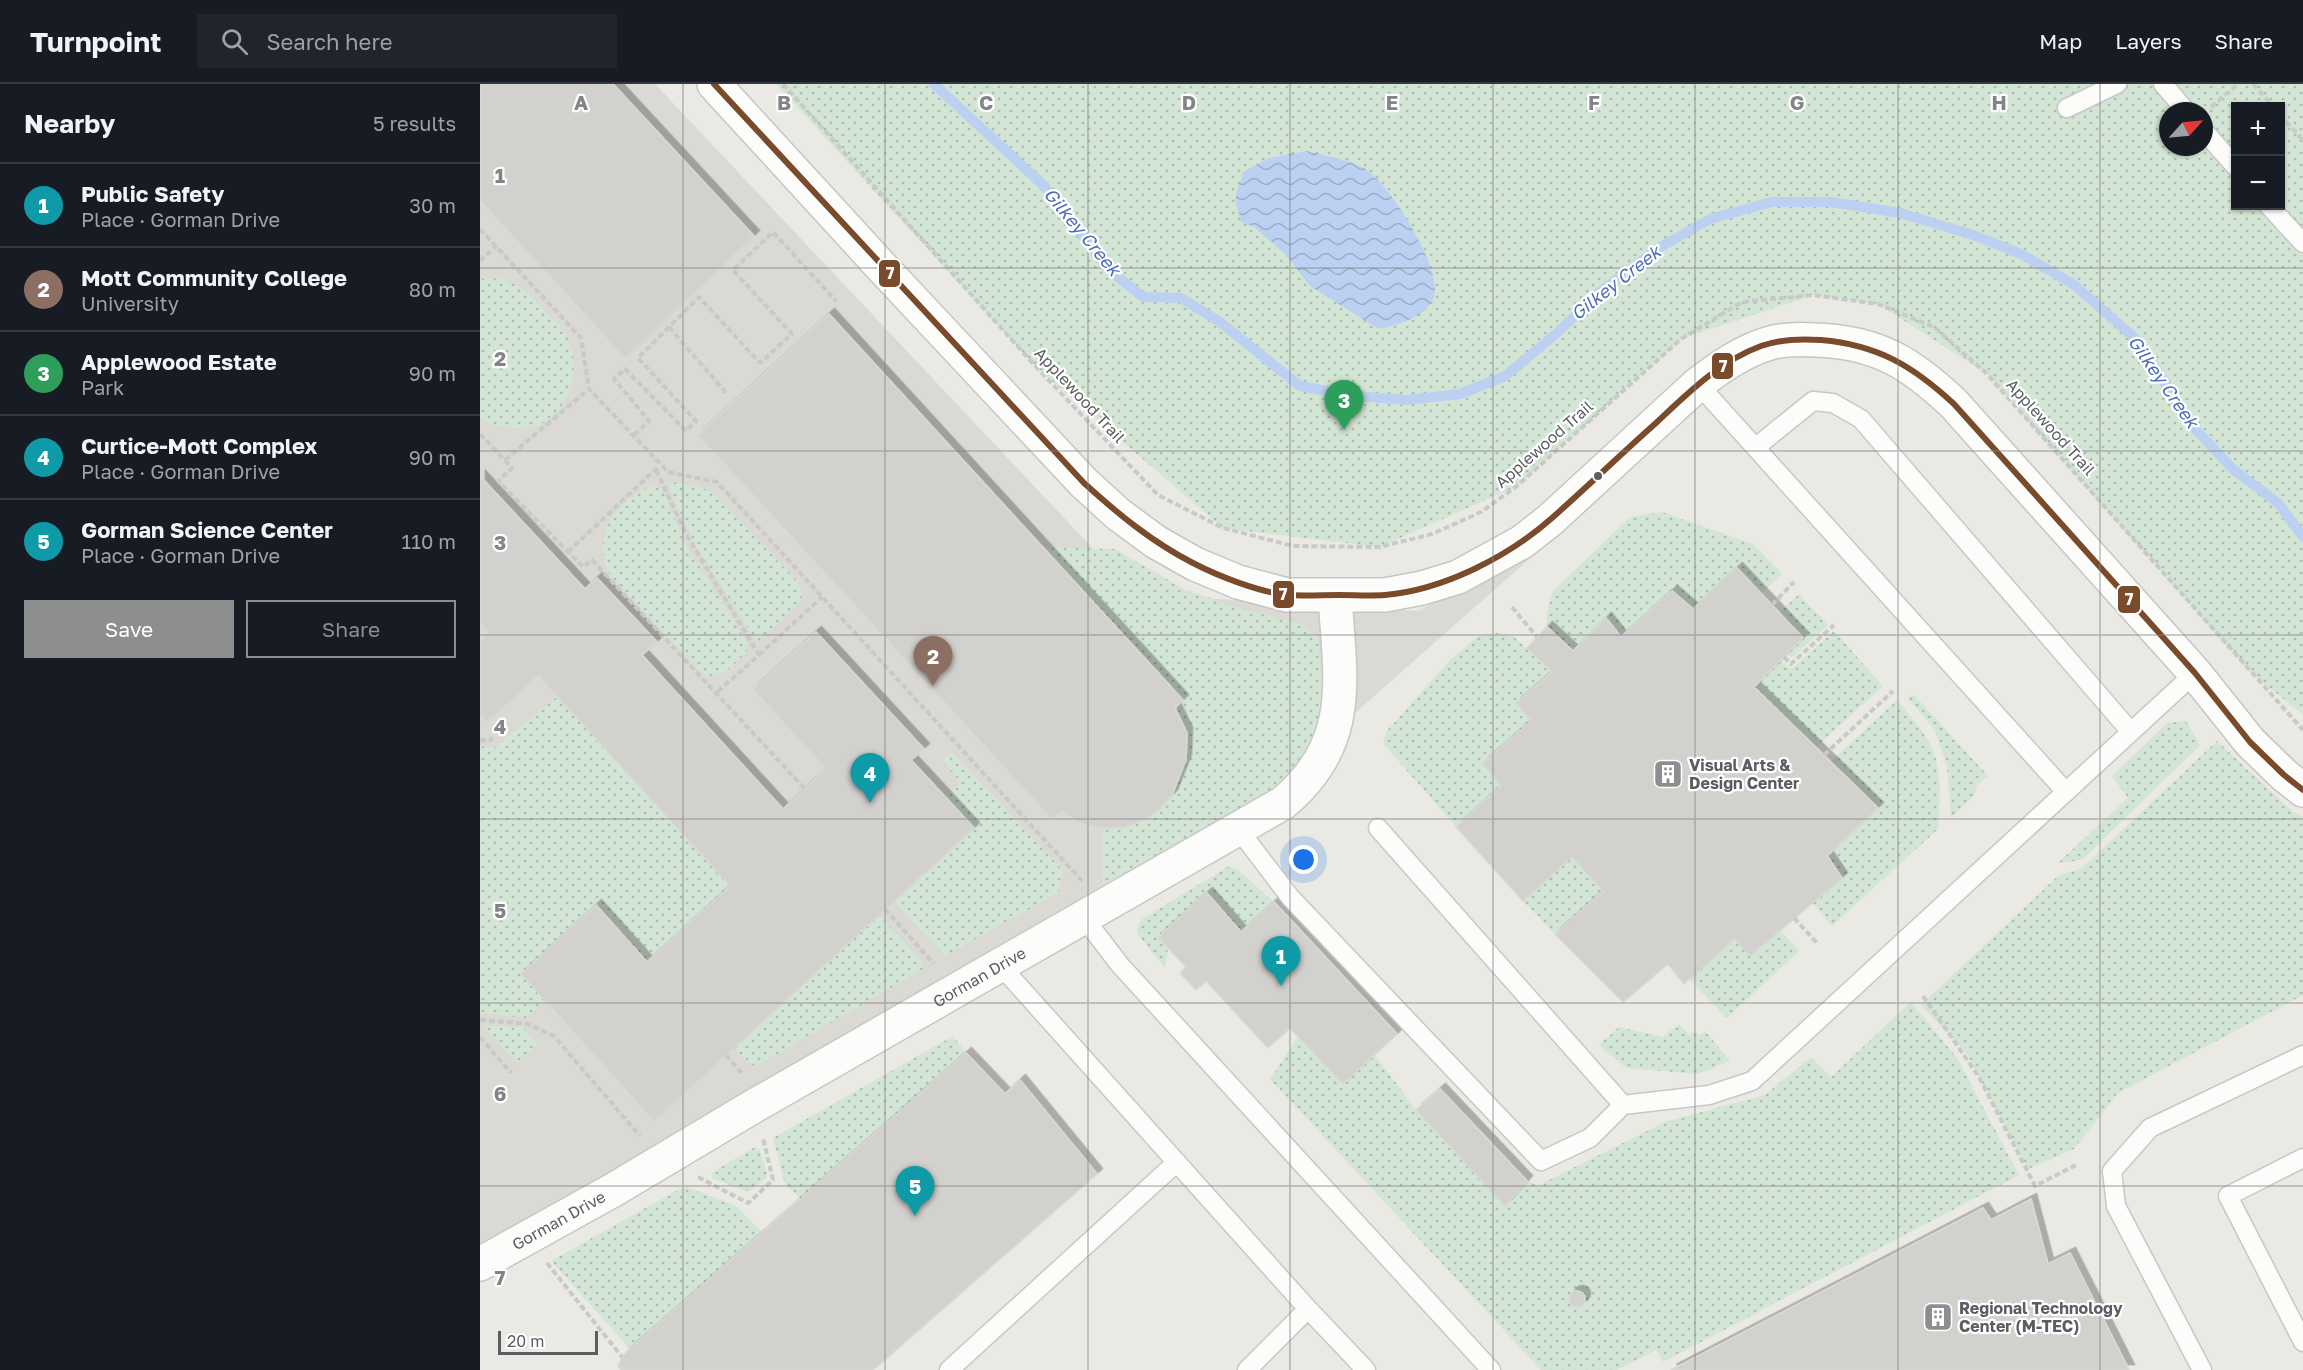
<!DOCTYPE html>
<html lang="en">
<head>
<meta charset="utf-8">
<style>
	body { margin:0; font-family:"Golos Text",sans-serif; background:#20242c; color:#f1f3f6 }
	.controls { position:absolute; right:18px; top:18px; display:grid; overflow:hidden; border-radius:0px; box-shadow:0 2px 4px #0004 }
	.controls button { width:54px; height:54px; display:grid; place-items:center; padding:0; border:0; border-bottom:2px solid #363941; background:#171b24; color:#f1f3f6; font:30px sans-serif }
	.compass { position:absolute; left:1679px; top:18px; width:54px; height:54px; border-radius:50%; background:#171b24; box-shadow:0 2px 4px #0004; rotate:63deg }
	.scale { position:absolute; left:18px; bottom:15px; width:100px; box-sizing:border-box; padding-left:6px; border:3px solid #5b5d62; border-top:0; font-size:16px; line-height:21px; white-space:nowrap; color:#5b5d62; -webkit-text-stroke:4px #fff; paint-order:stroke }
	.you { position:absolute; left:824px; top:776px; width:21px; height:21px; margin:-15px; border:4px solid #fff; border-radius:50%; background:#1a73e8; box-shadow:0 0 0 9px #1a73e833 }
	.badge { display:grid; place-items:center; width:39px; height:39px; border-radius:50%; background:#8d8e90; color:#fff; font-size:20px; font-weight:700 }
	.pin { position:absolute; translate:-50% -50px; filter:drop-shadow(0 2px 3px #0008) }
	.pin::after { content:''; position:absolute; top:32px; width:21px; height:18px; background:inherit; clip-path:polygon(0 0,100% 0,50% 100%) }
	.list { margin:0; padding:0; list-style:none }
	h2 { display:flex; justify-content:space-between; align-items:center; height:78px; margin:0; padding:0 24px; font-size:26px }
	h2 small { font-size:20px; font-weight:400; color:#9ea1a6 }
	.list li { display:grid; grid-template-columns:39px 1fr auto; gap:18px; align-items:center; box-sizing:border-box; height:84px; padding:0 24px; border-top:2px solid #363941 }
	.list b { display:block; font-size:22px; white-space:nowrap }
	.list p { margin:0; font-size:20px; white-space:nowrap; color:#9ea1a6 }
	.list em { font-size:20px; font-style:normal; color:#9ea1a6 }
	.actions { display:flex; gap:12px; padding:18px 24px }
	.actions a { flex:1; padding:14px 0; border:2px solid #8d8e90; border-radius:0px; text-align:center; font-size:21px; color:#8d8e90 }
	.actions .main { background:#8d8e90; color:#fff }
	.icon { flex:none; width:33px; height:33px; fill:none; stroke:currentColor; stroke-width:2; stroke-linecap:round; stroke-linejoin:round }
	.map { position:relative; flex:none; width:1823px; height:1286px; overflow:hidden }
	header { display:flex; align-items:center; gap:36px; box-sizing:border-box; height:84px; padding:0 30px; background:#171b24; border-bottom:2px solid #363941 }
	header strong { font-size:28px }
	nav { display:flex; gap:33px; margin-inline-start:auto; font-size:21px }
	.search { width:420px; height:54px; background:#20242c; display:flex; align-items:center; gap:15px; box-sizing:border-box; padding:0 21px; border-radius:0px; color:#9ea1a6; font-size:22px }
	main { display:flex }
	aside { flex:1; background:#171b24 }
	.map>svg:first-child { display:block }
	.education { fill:#dad9d3 }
	.grass { fill:url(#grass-dots); fill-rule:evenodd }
	.water { fill:url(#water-waves) }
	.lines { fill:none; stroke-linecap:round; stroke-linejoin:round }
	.stream { stroke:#bcd1f1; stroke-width:10 }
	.building { fill:#d2d1ce; stroke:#d9d8d4; stroke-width:1.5; filter:url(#shadow) }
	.lane-casing { stroke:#c7c7c6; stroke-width:21 }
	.street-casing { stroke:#c7c7c6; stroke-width:36 }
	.secondary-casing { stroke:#c5c6c4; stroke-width:36 }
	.path { stroke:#c7cac9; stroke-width:4; stroke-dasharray:6 3; stroke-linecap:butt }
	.lane { stroke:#fcfcfb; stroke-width:18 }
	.street { stroke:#fcfcfb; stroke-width:33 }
	.secondary { stroke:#fcfcfb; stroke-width:33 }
	.bus-1-casing { stroke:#fff; stroke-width:10 }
	.bus-1 { stroke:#7a4b2a; stroke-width:6 }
	.grid { fill:none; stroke:#838487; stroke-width:1.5; stroke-opacity:0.55 }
	.bus-dot { fill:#5b5d62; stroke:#fff; stroke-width:2 }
	.labels { text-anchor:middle; stroke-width:4.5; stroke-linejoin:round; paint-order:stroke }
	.street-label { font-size:16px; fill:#5b5d62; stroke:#fff }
	.poi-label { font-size:16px; font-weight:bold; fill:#5b5d62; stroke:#fff; text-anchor:start }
	.water-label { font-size:18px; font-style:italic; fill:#4d6fb7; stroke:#fff }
	.grid-label { font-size:20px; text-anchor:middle; font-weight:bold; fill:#838487; stroke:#fff; stroke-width:4.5; stroke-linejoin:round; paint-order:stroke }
	.line-badge { stroke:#fff; stroke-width:2 }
	.badge-label { font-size:16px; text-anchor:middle; font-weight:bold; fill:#fff }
</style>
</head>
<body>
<header>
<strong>Turnpoint</strong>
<div class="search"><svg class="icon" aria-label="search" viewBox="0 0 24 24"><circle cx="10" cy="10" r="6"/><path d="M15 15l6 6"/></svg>Search here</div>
<nav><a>Map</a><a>Layers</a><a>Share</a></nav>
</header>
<main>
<aside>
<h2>Nearby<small>5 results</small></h2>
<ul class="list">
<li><span class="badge" style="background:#0f9aa8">1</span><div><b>Public Safety</b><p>Place · Gorman Drive</p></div><em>30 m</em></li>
<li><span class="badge" style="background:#8d6e63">2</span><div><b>Mott Community College</b><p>University</p></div><em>80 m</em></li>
<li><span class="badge" style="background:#2e9e5b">3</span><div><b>Applewood Estate</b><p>Park</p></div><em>90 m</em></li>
<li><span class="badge" style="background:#0f9aa8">4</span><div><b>Curtice-Mott Complex</b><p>Place · Gorman Drive</p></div><em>90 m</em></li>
<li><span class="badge" style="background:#0f9aa8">5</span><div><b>Gorman Science Center</b><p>Place · Gorman Drive</p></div><em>110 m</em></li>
</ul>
<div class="actions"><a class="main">Save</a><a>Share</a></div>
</aside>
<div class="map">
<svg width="1823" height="1286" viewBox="0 0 1823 1286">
	<defs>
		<pattern id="grass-dots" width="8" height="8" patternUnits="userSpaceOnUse" patternTransform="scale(1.5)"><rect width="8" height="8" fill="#d3e5d4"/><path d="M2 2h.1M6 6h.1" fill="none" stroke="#aebdaf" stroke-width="1.8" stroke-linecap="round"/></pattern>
		<pattern id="water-waves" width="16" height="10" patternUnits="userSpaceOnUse" patternTransform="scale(1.5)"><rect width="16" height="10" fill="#bcd1f1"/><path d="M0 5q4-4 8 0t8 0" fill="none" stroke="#9cadc7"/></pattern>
		<filter id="shadow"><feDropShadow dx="5.5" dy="-5.5" stdDeviation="0" flood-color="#0004"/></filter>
	</defs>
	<rect width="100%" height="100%" fill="#eae9e4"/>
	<path class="education" d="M 0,0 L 175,0 L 620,472 L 690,512 L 938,527 L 1063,463 L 789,705 L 320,976 L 181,1067 L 0,1161 Z"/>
	<path class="grass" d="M 296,0 L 1823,0 L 1823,631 L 1768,586 L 1506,289 L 1398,220 L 1333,211 L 1201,255 L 1037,402 L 900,463 L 743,444 L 557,284 ZM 1756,22 L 1800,22 L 1800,122 L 1756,122 ZM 1688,27 L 1724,27 L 1724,63 L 1688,63 Z
		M 22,194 C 44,204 48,210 65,227 C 72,234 81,242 86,251 C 104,282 89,333 53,343 C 44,345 35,344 26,343 C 17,342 7,340 0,334 L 0,195 Z
		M 190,398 L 210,400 L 231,407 L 316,496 L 322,508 L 320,518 L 277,558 L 216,462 L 190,406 Z
		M 176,401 L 184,409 L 205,460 L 267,558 L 267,567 C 254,580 242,598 223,590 L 131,492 C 109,452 136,415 176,401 Z
		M 1182,428 L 1273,460 L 1302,490 L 1281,510 L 1257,485 L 1213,525 L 1192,507 L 1141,553 L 1126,534 L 1093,567 L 1067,543 L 1067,527 L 1073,507 L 1150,433 Z
		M 563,463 L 635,465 L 706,506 L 766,526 L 822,540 L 838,554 L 843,613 L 837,652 L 820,677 L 786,711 L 622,801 L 623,744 C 639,743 653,742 668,734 C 693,721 712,677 707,649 C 705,641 699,632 695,624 L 703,616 Z
		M 1319,510 L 1348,541 L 1312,574 L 1307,570 L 1323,554 L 1299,529 Z
		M 1354,547 L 1403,602 L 1336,663 L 1274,603 L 1301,576 L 1311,585 Z
		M 1017,549 L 1033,552 L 1072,588 L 1037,619 L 1051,637 L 1003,679 L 1021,702 L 976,743 L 903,659 L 906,648 L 969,577 L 998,552 Z
		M 1434,611 L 1508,692 L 1497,701 L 1495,710 L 1471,734 L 1467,681 L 1454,645 L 1427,613 Z
		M 77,613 L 250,802 L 167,878 L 117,822 L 65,917 L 45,934 L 0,929 L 0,662 L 14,664 Z
		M 1417,616 C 1430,631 1451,655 1456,675 C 1462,698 1459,722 1458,745 L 1352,842 L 1332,819 L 1347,772 L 1398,724 L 1351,677 Z
		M 1706,637 L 1720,661 L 1602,776 L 1578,779 L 1648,714 L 1632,692 L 1687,639 Z
		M 1737,657 L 1813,728 L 1823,733 L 1823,911 L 1638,1009 L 1594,1065 L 1548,1085 L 1486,968 L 1441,921 L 1578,792 L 1602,784 Z
		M 472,668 L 583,787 L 578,809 L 465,872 L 414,817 L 464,713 L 481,699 L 462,676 Z
		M 1092,773 L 1123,807 L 1075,850 L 1043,817 Z
		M 749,782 L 758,786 L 794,818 L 761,848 L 727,810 L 679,854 L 688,864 L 685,884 L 659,852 L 657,844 L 662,835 Z
		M 399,831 L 440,875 L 443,885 L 275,983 L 254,964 Z
		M 1300,846 L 1319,867 L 1247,934 L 1209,895 L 1254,855 Z
		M 1431,918 L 1477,974 L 1539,1091 L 1183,1278 L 1176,1266 L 1137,1286 L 1061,1286 L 790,995 L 818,953 L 863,1000 L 895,971 L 936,1026 L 1025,1121 L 1047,1097 L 1059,1101 L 1185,1038 L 1285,1011 L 1331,973 L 1351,993 Z
		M 1199,940 L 1209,951 L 1214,946 L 1219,952 L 1225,947 L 1250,977 L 1218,990 L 1146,984 L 1119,961 L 1139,943 L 1183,953 Z
		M 2,941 L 44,944 L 58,960 L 37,979 Z
		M 473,952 L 486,969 L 321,1115 L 305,1100 L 293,1054 Z
		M 275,1063 L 280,1066 L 287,1090 L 287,1093 L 270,1107 L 266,1107 L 232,1094 L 231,1089 Z
		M 205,1102 L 256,1122 L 282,1148 L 150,1265 L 71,1177 Z"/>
	<path class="water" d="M 827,67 C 845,72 867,75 884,84 C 909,99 963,184 954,213 C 949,231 914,244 897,244 L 830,202 L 805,170 L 774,143 L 761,138 L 755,115 L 763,88 L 789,74 Z"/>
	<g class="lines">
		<path class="stream" d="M 454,0 L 564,102 L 629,186 L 663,213 L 701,214 L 740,238 L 820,302 L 874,312 L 926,316 L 980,310 L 1025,292 L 1076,250 L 1117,210 L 1177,165 L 1230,135 L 1292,118 L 1351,118 L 1420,129 L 1493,151 L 1541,170 L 1593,200 L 1656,255 L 1715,345 L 1754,386 L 1798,419 L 1823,453"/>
	</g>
	<path class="building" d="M 0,0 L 133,0 L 274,152 L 145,274 L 0,116 Z
		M 349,230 L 703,616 L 695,624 L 707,649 L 706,676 L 692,711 L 670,733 L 646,743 L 623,744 L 601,740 L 582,727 L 572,735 L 218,351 Z
		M 0,392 L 105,505 L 117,494 L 177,558 L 162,571 L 303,725 L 346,685 L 273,605 L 336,548 L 444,665 L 431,676 L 494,744 L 174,1037 L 41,890 L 116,821 L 167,878 L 250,802 L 58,591 L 7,638 L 0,630 L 0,558 L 9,549 L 0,539 Z
		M 1257,484 L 1323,554 L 1274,603 L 1398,724 L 1347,772 L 1362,794 L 1270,872 L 1254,855 L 1204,900 L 1188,880 L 1143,918 L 1075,850 L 1123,807 L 1092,773 L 1043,817 L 976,743 L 1021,702 L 1003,679 L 1051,637 L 1036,619 L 1072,588 L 1047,564 L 1067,543 L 1093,567 L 1126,534 L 1141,553 L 1192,507 L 1213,525 Z
		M 727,809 L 761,848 L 794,818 L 917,950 L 863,1000 L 810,944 L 788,964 L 726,897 L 716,906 L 700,889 L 706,883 L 678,853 Z
		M 486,969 L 525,1010 L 540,996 L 617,1090 L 393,1286 L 141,1286 L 138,1282 L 142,1273 L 150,1265 Z
		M 960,1005 L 1047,1097 L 1025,1122 L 936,1026 Z
		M 1551,1115 L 1568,1180 L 1590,1169 L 1649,1286 L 1191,1286 L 1503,1124 L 1511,1136 Z
		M1089 1215a8 8 0 1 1 16 0a8 8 0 1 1-16 0Z"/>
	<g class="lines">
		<g class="lane-casing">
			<path id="lane" d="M 1683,0 L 1706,27
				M 1587,24 L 1637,0
				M 1724,47 L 1756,83
				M 1789,122 L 1823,159
				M 1218,300 L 1586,708
				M 1276,363 L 1333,317 L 1353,319 L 1381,335 L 1651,648
				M 898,744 L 1143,1021
				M 759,746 L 810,813 L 1061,1077 L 1110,1054 L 1143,1021 L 1229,1011 L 1272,997 L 1715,589
				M 604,834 L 640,881 L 1011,1286
				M 520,881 L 828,1225 L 886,1286
				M 1823,1074 L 1748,1112 L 1823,1258
				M 469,1286 L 697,1078
				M 767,1286 L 828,1225
				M 1722,1286 L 1636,1122 L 1632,1087 L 1670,1044 L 1823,971"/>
		</g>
		<g class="street-casing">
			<g id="street">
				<path id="s1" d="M 0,1180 L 135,1105 L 274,1022 L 803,719 C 875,659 860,595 855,513"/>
			</g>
		</g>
		<g class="secondary-casing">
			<path id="secondary" d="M 234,0 L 398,179 L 604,399 L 638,430 L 676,458 L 715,480 L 758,498 L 807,511 L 905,511 L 942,504 L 978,493 L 1042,458 L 1070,436 L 1218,300 C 1240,283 1263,267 1290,259 C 1304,255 1321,255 1336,256 C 1397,258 1431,279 1474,320 L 1715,589 L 1770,658 L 1804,691 L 1823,706"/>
		</g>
		<path class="path" d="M 303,0 L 557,284 L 678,411 L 743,444 L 813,462 L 900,463 L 952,450 L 1001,428 L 1037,402 L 1201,255 L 1262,218 L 1333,211 L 1398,220 L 1454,243 L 1506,289 L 1823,646
			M 1773,0 L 1793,22
			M 1731,23 L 1758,0
			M 1800,31 L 1823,56
			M 0,145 L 101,254 L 109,305 L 188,388 L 237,398 L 602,797
			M 0,177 L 16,162
			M 189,243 L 248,311
			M 0,350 L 32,384 L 18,397 L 103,483 L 112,476 L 325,705
			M 154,351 L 169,337 L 134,295 L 145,285 L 206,347 L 216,337 L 158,274 L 219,213 L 280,279 L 312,250 L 253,186 L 293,148 L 356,217
			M 25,376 L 109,305
			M 176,386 L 206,450 L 279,571 L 236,609
			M 88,468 L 177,384
			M 1292,521 L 1314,498
			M 1032,523 L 1057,553
			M 279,571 L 342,513
			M 1304,573 L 1311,580 L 1354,541
			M 0,656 L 9,657 L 13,654
			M 1344,671 L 1413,607
			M 405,825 L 454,880
			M 1314,834 L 1337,859
			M 1443,912 L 1499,993 L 1555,1102 L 1596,1081
			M 0,936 L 48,940 L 74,952 L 160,1052
			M 0,953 L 31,989
			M 246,971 L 263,991
			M 218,1093 L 268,1119 L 293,1096 L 283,1054
			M 67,1179 L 142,1273"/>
		<use href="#lane" class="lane"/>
		<use href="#street" class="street"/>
		<use href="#secondary" class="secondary"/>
		<g class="bus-1-casing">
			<path id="bus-1" d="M 234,0 L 604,399 C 638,430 672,458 713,479 C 738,492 781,509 809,511 C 825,512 843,511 859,511 C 874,511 890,512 905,511 C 963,506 1028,473 1072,434 C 1107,403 1141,370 1176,339 C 1208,309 1240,277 1281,262 C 1301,255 1321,255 1341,256 C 1398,261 1433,282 1474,320 L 1715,589 L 1770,658 L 1804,691 L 1823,706"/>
		</g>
		<use href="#bus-1" class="bus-1"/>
	</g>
	<path class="grid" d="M 203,0 L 203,1286M 405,0 L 405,1286M 608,0 L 608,1286M 810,0 L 810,1286M 1013,0 L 1013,1286M 1215,0 L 1215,1286M 1418,0 L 1418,1286M 1620,0 L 1620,1286M 0,184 L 1823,184M 0,367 L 1823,367M 0,551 L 1823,551M 0,735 L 1823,735M 0,919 L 1823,919M 0,1102 L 1823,1102"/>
	<defs>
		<g id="building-square" transform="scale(1.5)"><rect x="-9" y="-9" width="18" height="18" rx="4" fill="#8d8e90" stroke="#fff"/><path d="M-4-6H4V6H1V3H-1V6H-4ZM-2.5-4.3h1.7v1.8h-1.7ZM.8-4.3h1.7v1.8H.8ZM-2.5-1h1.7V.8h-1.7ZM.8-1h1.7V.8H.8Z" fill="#fff"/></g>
	</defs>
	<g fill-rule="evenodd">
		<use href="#building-square" x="1188" y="690"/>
		<use href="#building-square" x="1458" y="1233"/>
	</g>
	<circle class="bus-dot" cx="1118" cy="392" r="5"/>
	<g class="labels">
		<g class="street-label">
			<text transform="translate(600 311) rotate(47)" y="6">Applewood Trail</text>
			<text transform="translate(1571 343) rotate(48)" y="6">Applewood Trail</text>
			<text transform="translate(1064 360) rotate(-41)" y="6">Applewood Trail</text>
			<text dy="6" stroke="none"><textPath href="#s1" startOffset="576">Gorman Drive</textPath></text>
			<text dy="6" stroke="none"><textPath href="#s1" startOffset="90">Gorman Drive</textPath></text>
		</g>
		<g class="poi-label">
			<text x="1209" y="687">Visual Arts &amp;<tspan x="1209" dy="18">Design Center</tspan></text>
			<text x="1479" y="1230">Regional Technology<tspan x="1479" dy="18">Center (M-TEC)</tspan></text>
		</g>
		<g class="water-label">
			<text transform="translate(602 148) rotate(50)" y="6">Gilkey Creek</text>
			<text transform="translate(1136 199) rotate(-38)" y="6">Gilkey Creek</text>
			<text transform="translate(1683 298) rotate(55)" y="6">Gilkey Creek</text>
		</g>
	</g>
	<g class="grid-label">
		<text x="101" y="26">A</text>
		<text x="304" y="26">B</text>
		<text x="506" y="26">C</text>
		<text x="709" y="26">D</text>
		<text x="912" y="26">E</text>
		<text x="1114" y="26">F</text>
		<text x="1317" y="26">G</text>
		<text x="1519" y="26">H</text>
		<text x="20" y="99">1</text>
		<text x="20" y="282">2</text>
		<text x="20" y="466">3</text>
		<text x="20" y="650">4</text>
		<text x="20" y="834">5</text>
		<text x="20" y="1017">6</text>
		<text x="20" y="1201">7</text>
	</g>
	<g class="line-badge">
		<rect x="398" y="175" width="23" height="29" rx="6" fill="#7a4b2a"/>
		<rect x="1231" y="268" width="23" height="28" rx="6" fill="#7a4b2a"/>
		<rect x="792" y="496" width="23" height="29" rx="6" fill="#7a4b2a"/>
		<rect x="1637" y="501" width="24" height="29" rx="6" fill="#7a4b2a"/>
	</g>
	<g class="badge-label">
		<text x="410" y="195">7</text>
		<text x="1243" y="288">7</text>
		<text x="803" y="516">7</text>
		<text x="1649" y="521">7</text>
	</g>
</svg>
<div class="controls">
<button>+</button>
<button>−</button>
</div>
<svg class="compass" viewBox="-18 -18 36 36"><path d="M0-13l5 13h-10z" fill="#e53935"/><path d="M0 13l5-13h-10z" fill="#9ea1a6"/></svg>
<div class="scale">20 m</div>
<div class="you"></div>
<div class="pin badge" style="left:801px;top:902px;background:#0f9aa8">1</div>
<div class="pin badge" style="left:453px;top:602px;background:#8d6e63">2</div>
<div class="pin badge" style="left:864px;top:346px;background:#2e9e5b">3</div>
<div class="pin badge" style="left:390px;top:719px;background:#0f9aa8">4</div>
<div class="pin badge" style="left:435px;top:1132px;background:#0f9aa8">5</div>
</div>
</main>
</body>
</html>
